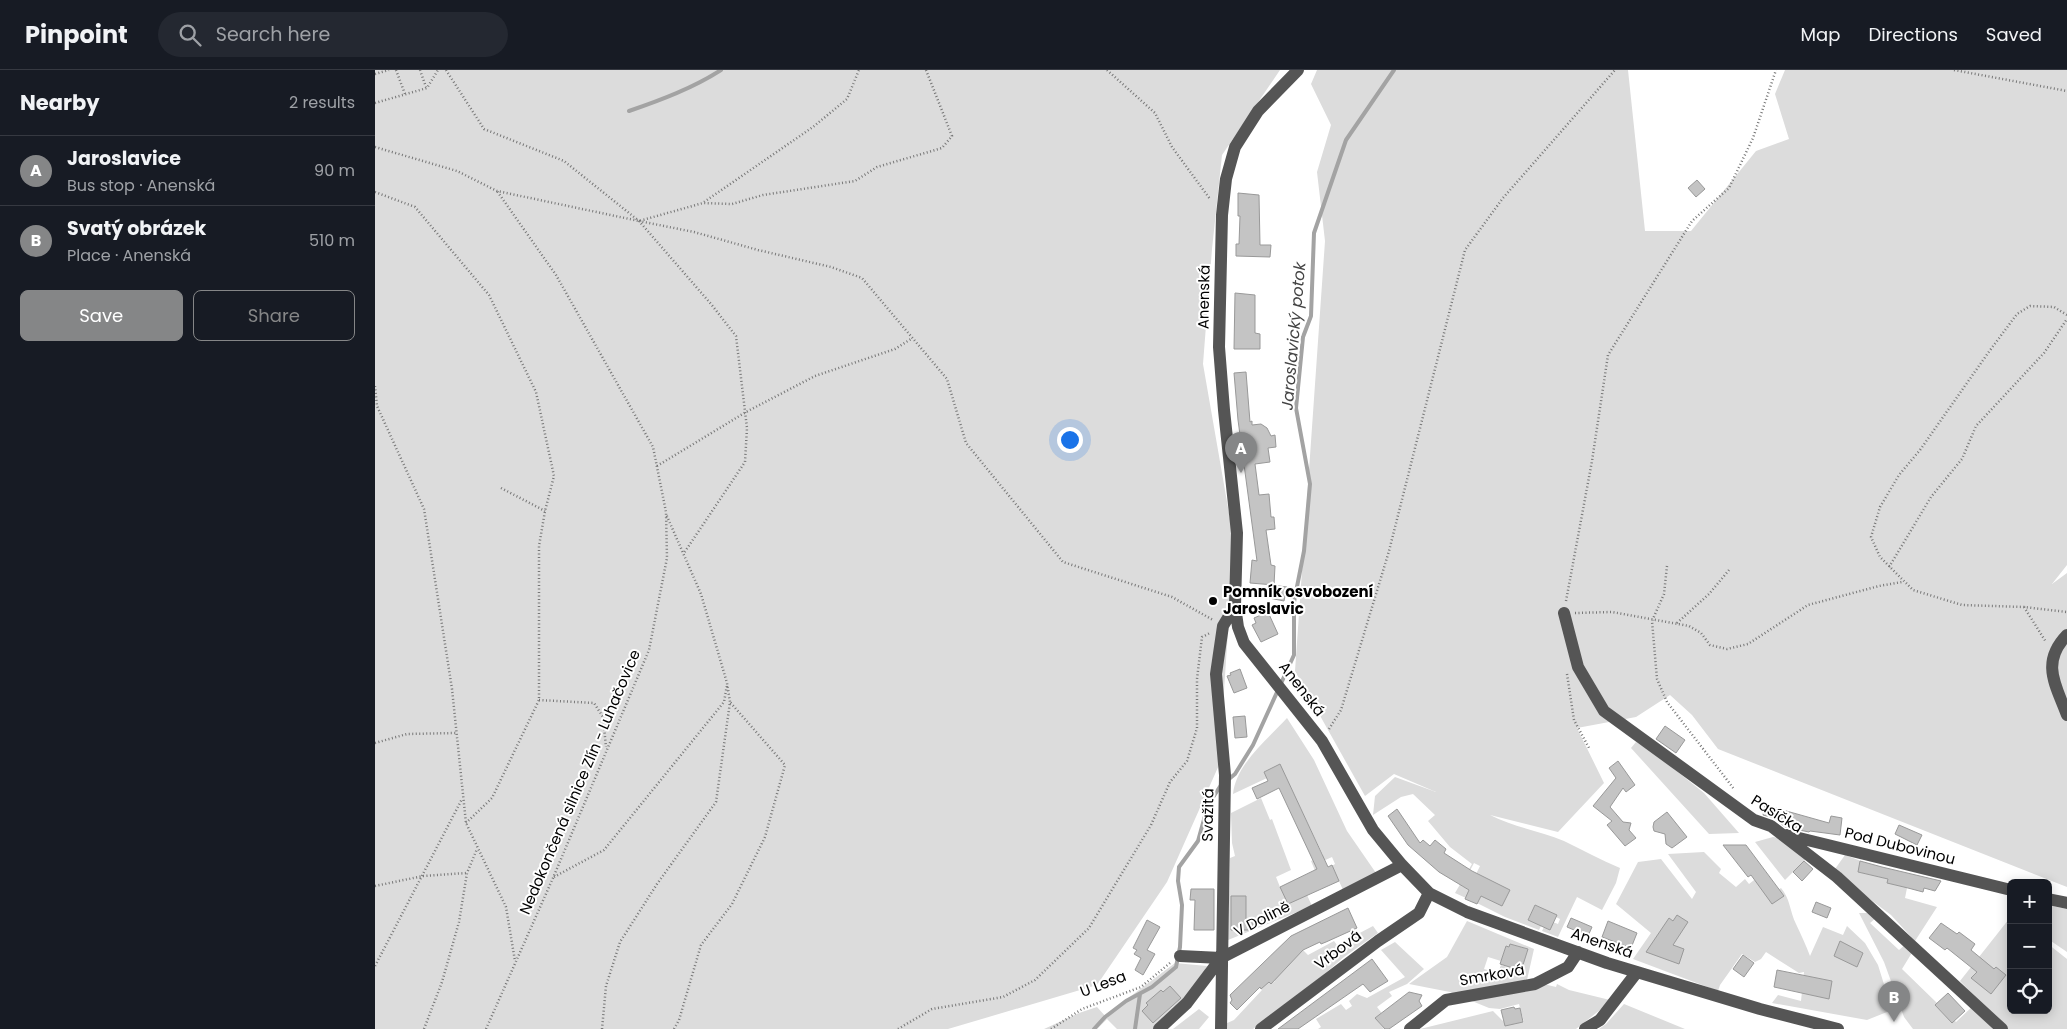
<!DOCTYPE html>
<html lang="en">
<head>
<meta charset="utf-8">
<style>
	body { margin:0; font-family:Poppins,sans-serif; background:#242831; color:#f1f3f6 }
	.controls { position:absolute; right:15px; bottom:15px; display:grid; overflow:hidden; border-radius:8px; box-shadow:0 2px 12px #0003 }
	.controls button { width:45px; height:45px; display:grid; place-items:center; padding:0; border:0; border-bottom:1px solid #363941; background:#171b24; color:#f1f3f6; font:25px sans-serif }
	.you { position:absolute; left:694px; top:369px; width:18px; height:18px; margin:-12px; border:4px solid #fff; border-radius:50%; background:#1a73e8; box-shadow:0 0 0 8px #1a73e833 }
	.badge { display:grid; place-items:center; width:32px; height:32px; border-radius:50%; background:#858687; color:#fff; font-size:16px; font-weight:700 }
	.pin { position:absolute; translate:-50% -41px; filter:drop-shadow(0 1px 2px #0008) }
	.pin::after { content:''; position:absolute; top:26px; width:18px; height:15px; background:inherit; clip-path:polygon(0 0,100% 0,50% 100%) }
	.list { margin:0; padding:0; list-style:none }
	h2 { display:flex; justify-content:space-between; align-items:center; height:65px; margin:0; padding:0 20px; font-size:21px }
	h2 small { font-size:16px; font-weight:400; color:#9ea1a6 }
	.list li { display:grid; grid-template-columns:32px 1fr auto; gap:15px; align-items:center; box-sizing:border-box; height:70px; padding:0 20px; border-top:1px solid #363941 }
	.list b { display:block; font-size:19px; white-space:nowrap }
	.list p { margin:0; font-size:16px; white-space:nowrap; color:#9ea1a6 }
	.list em { font-size:16px; font-style:normal; color:#9ea1a6 }
	.actions { display:flex; gap:10px; padding:15px 20px }
	.actions a { flex:1; padding:11px 0; border:1px solid #858687; border-radius:8px; text-align:center; font-size:18px; color:#858687 }
	.actions .main { background:#858687; color:#fff }
	.icon { flex:none; width:28px; height:28px; fill:none; stroke:currentColor; stroke-width:2; stroke-linecap:round; stroke-linejoin:round }
	.map { position:relative; flex:none; width:1692px; height:959px; overflow:hidden }
	header { display:flex; align-items:center; gap:30px; box-sizing:border-box; height:70px; padding:0 25px; background:#171b24; border-bottom:1px solid #363941 }
	header strong { font-size:24px }
	nav { display:flex; gap:28px; margin-inline-start:auto; font-size:18px }
	.search { width:350px; height:45px; background:#242831; display:flex; align-items:center; gap:12px; box-sizing:border-box; padding:0 18px; border-radius:28px; color:#9ea1a6; font-size:19px }
	main { display:flex }
	aside { flex:1; background:#171b24 }
	.map>svg:first-child { display:block }
	.green { fill:#dcdcdc; fill-rule:evenodd }
	.lines { fill:none; stroke-linecap:round; stroke-linejoin:round }
	.stream { stroke:#a3a3a3; stroke-width:4 }
	.building { fill:#c4c4c4; stroke:#999 }
	.path { stroke:#777; stroke-width:2.5; stroke-dasharray:1 2.5; stroke-linecap:butt }
	.minor { stroke:#555; stroke-width:12 }
	.poi-dot { fill:#000; stroke:#fff; stroke-width:2 }
	.labels { text-anchor:middle; stroke-width:4; stroke-linejoin:round; paint-order:stroke }
	.street-label { font-size:15px; fill:#000; stroke:#fff }
	.poi-label { font-size:15px; font-weight:bold; fill:#000; stroke:#fff; text-anchor:start }
	.water-label { font-size:16px; font-style:italic; fill:#444; stroke:#fff }
</style>
</head>
<body>
<header>
<strong>Pinpoint</strong>
<div class="search"><svg class="icon" aria-label="search" viewBox="0 0 24 24"><circle cx="10" cy="10" r="6"/><path d="M15 15l6 6"/></svg>Search here</div>
<nav><a>Map</a><a>Directions</a><a>Saved</a></nav>
</header>
<main>
<aside>
<h2>Nearby<small>2 results</small></h2>
<ul class="list">
<li><span class="badge">A</span><div><b>Jaroslavice</b><p>Bus stop · Anenská</p></div><em>90 m</em></li>
<li><span class="badge">B</span><div><b>Svatý obrázek</b><p>Place · Anenská</p></div><em>510 m</em></li>
</ul>
<div class="actions"><a class="main">Save</a><a>Share</a></div>
</aside>
<div class="map">
<svg width="1692" height="959" viewBox="0 0 1692 959">
	<rect width="100%" height="100%" fill="#fff"/>
	<path class="green" d="M 0,0 L 905,0 L 847,85 L 837,179 L 828,294 L 859,472 L 844,695 L 792,812 L 722,915 L 573,959 L 0,959 Z
		M 942,0 L 1253,0 L 1270,161 L 1316,161 L 1381,81 L 1414,69 L 1400,24 L 1410,0 L 1692,0 L 1692,495 L 1677,514 L 1692,503 L 1692,817 L 1343,679 L 1317,645 L 1295,625 L 1261,647 L 1202,658 L 1229,713 L 1183,762 L 1115,745 C 1138,757 1165,761 1189,771 C 1208,780 1226,790 1245,798 L 1241,813 L 1227,840 L 1202,827 L 1183,867 L 1167,861 L 1169,857 L 1175,860 L 1178,852 L 1183,854 L 1185,849 L 1181,847 L 1181,845 L 1160,835 L 1153,849 L 1166,856 L 1164,860 L 1130,847 L 1102,833 L 1106,826 L 1100,806 L 1105,796 L 1099,793 L 1087,816 L 1094,820 L 1091,828 L 1080,823 L 1097,794 L 1075,777 L 1053,751 L 1060,745 L 1038,724 L 1026,727 L 998,745 L 1000,726 L 1020,707 L 1061,722 L 1019,704 L 990,726 L 920,601 L 950,171 L 942,102 L 956,55 L 936,14 Z
		M 912,648 L 939,690 L 972,761 L 1001,803 L 969,822 L 957,796 L 960,794 L 957,787 L 946,792 L 941,803 L 936,791 L 948,785 L 905,695 L 889,702 L 892,708 L 858,724 C 861,694 892,670 912,648 Z
		M 1261,672 L 1278,682 L 1329,723 L 1364,763 L 1334,764 L 1256,678 Z
		M 886,728 L 895,750 L 897,749 L 916,800 L 901,807 L 905,817 L 932,825 L 937,836 L 853,870 L 855,788 L 860,786 L 857,773 L 856,743 Z
		M 1398,767 L 1409,769 L 1434,786 L 1410,810 L 1380,772 Z
		M 1329,782 L 1346,799 L 1344,803 L 1361,817 L 1370,809 L 1374,814 L 1383,807 L 1395,825 L 1406,818 C 1415,828 1415,842 1421,854 C 1426,865 1431,875 1435,886 L 1448,857 L 1468,865 L 1472,856 L 1490,873 L 1503,895 L 1517,940 L 1492,950 L 1397,933 L 1403,925 L 1426,931 L 1429,902 L 1424,903 L 1391,882 L 1386,889 L 1380,892 L 1367,884 L 1345,915 L 1343,921 L 1258,889 L 1276,863 L 1241,834 L 1263,792 L 1286,789 L 1317,829 L 1321,822 L 1293,784 Z
		M 1470,785 L 1486,791 L 1483,802 L 1513,809 L 1512,813 L 1533,813 L 1530,828 L 1562,837 L 1540,871 L 1516,845 L 1480,818 L 1460,799 Z
		M 1677,836 L 1692,839 L 1692,882 L 1673,869 L 1673,843 Z
		M 1484,843 L 1492,843 L 1501,848 L 1495,853 L 1524,880 L 1531,874 L 1538,881 L 1527,899 L 1562,933 L 1560,935 L 1577,953 L 1579,950 L 1581,952 L 1598,936 L 1618,959 L 1538,959 L 1529,947 L 1509,892 Z
		M 1634,849 L 1636,850 L 1636,940 L 1673,940 L 1673,874 L 1692,889 L 1692,959 L 1631,959 L 1585,911 Z
		M 1092,851 L 1159,879 L 1152,910 L 1181,917 L 1182,914 L 1194,920 L 1235,930 L 1235,932 L 1201,959 L 1045,959 L 1118,941 L 1132,955 L 1149,952 L 1144,934 L 1125,939 L 1114,938 L 1075,922 L 1034,914 L 1072,887 ZM 1135,874 L 1153,879 L 1147,898 L 1142,896 L 1141,899 L 1126,895 L 1123,903 L 1109,899 L 1113,887 L 1126,891 L 1131,876 L 1134,877 Z
		M 998,856 L 1003,863 L 969,887 L 947,906 L 878,959 L 850,959 L 850,954 L 859,950 L 887,920 L 886,919 L 894,912 L 896,914 L 900,911 L 898,908 L 928,880 L 933,885 L 959,871 L 962,875 Z
		M 1020,872 L 1049,899 L 1032,914 L 1014,922 L 1017,926 L 1002,937 L 1009,946 L 1003,951 L 1009,959 L 943,959 L 946,957 L 941,949 L 966,934 L 971,940 L 977,936 L 974,931 L 982,924 L 992,928 L 1030,907 L 1006,880 Z
		M 800,893 L 832,896 L 818,924 L 782,959 L 742,959 L 732,949 L 722,959 L 669,959 L 704,943 L 722,937 L 732,948 L 744,935 Z
		M 1249,934 L 1310,959 L 1224,959 L 1231,954 Z
		M 824,939 L 834,947 L 824,959 L 798,959 Z"/>
	<g class="lines">
		<path class="stream" d="M 254,41 C 286,30 318,18 346,0
			M 854,709 L 860,704 L 878,675 L 919,585 L 919,532 L 929,481 L 935,414 L 921,338 L 928,267 L 936,246 L 939,163 L 971,70 L 1019,0
			M 719,959 L 730,947 L 751,931 L 777,917 L 801,897 L 805,877 L 807,835 L 803,811 L 804,797 L 823,771 L 833,735 L 846,715
			M 760,959 L 765,924"/>
	</g>
	<path class="building" d="M 1322,110 L 1330,119 L 1321,127 L 1313,118 Z
		M 863,123 L 884,125 L 885,175 L 896,175 L 895,187 L 861,186 L 861,174 L 864,174 L 865,146 L 863,146 Z
		M 860,223 L 880,225 L 880,263 L 885,264 L 885,279 L 859,279 Z
		M 871,302 L 875,352 L 877,351 L 877,355 L 886,354 L 892,358 L 896,366 L 900,365 L 901,377 L 893,378 L 895,392 L 880,394 L 884,425 L 894,424 L 896,447 L 899,447 L 900,459 L 891,460 L 896,495 L 900,496 L 899,515 L 875,513 L 877,490 L 882,491 L 863,350 L 859,303 Z
		M 896,515 L 912,517 L 909,531 L 894,528 Z
		M 893,542 L 903,564 L 886,572 L 877,555 L 881,553 L 879,548 Z
		M 865,599 L 872,618 L 859,623 L 852,606 L 856,605 L 855,603 Z
		M 870,646 L 872,667 L 860,668 L 858,647 Z
		M 1290,656 L 1310,670 L 1301,683 L 1281,669 Z
		M 1243,691 L 1260,715 L 1251,722 L 1248,718 L 1235,737 L 1248,752 L 1256,753 L 1254,760 L 1261,768 L 1250,776 L 1232,755 L 1237,751 L 1218,736 L 1241,708 L 1234,698 Z
		M 905,694 L 953,797 L 957,795 L 964,811 L 913,834 L 905,817 L 942,799 L 904,718 L 882,729 L 877,718 L 893,711 L 889,702 Z
		M 1390,735 L 1454,753 L 1456,746 L 1467,748 L 1465,765 L 1435,761 L 1434,762 L 1410,757 L 1399,748 L 1388,745 Z
		M 1022,739 L 1045,773 L 1048,770 L 1055,776 L 1060,770 L 1071,779 L 1069,783 L 1097,801 L 1135,820 L 1127,836 L 1106,826 L 1102,834 L 1090,829 L 1094,820 L 1064,802 L 1033,775 L 1013,746 Z
		M 1292,742 L 1312,767 L 1297,778 L 1291,774 L 1290,764 L 1279,761 L 1278,757 L 1279,752 Z
		M 1524,755 L 1547,765 L 1542,775 L 1520,764 Z
		M 1348,775 L 1371,775 L 1409,826 L 1397,834 L 1376,805 L 1373,807 Z
		M 1429,791 L 1438,799 L 1427,811 L 1418,802 Z
		M 1485,791 L 1507,797 L 1566,811 L 1560,821 L 1549,818 L 1548,822 L 1533,818 L 1512,813 L 1513,809 L 1483,802 Z
		M 816,819 L 839,819 L 839,860 L 819,860 L 820,830 L 815,830 Z
		M 856,826 L 871,826 L 871,849 L 878,849 L 878,860 L 856,860 Z
		M 1441,832 L 1456,838 L 1452,848 L 1437,842 Z
		M 1160,835 L 1182,845 L 1175,860 L 1153,850 Z
		M 973,838 L 982,858 L 951,872 L 946,874 L 945,872 L 928,880 L 896,914 L 894,912 L 886,919 L 885,917 L 862,940 L 855,933 L 857,930 L 855,925 L 916,866 Z
		M 1302,845 L 1313,852 L 1298,875 L 1309,879 L 1304,894 L 1271,882 L 1294,848 L 1298,851 Z
		M 1196,848 L 1217,857 L 1213,866 L 1192,857 Z
		M 772,850 L 785,857 L 772,880 L 780,884 L 768,905 L 760,900 L 766,888 L 759,884 L 762,880 L 758,878 Z
		M 1233,851 L 1262,863 L 1256,878 L 1227,867 Z
		M 1566,853 L 1582,864 L 1584,862 L 1600,874 L 1596,880 L 1619,899 L 1621,897 L 1631,905 L 1616,924 L 1596,908 L 1602,902 L 1572,878 L 1570,880 L 1554,868 Z
		M 1465,871 L 1488,883 L 1482,897 L 1459,886 Z
		M 1135,874 L 1153,879 L 1147,898 L 1142,896 L 1141,899 L 1125,894 L 1131,876 L 1134,877 Z
		M 1368,885 L 1379,893 L 1369,907 L 1358,899 Z
		M 997,889 L 1013,911 L 995,922 L 988,914 L 923,959 L 903,959 Z
		M 1402,900 L 1457,911 L 1454,929 L 1399,917 Z
		M 795,916 L 806,928 L 778,953 L 767,941 L 773,935 L 771,933 L 786,920 L 788,922 Z
		M 1034,922 L 1047,925 L 1044,931 L 1047,936 L 1014,959 L 1010,959 L 1000,948 Z
		M 1573,923 L 1590,941 L 1577,953 L 1560,935 Z
		M 1139,937 L 1140,939 L 1145,938 L 1148,952 L 1130,956 L 1126,940 Z"/>
	<g class="lines">
		<path class="path" d="M 21,0 L 30,24
			M 45,0 L 51,17
			M 71,0 L 109,59 L 189,91 L 264,151 L 336,234 L 361,266 L 372,358 L 370,392 L 309,483
			M 732,0 L 780,43 L 797,77 L 835,129
			M 1579,0 L 1692,21
			M 0,4 L 14,0
			M 0,33 L 52,18 L 63,0
			M 0,77 L 82,101 L 122,121 L 264,151 L 328,133 L 357,134 L 388,125 L 480,111 L 502,97 L 567,78 L 577,66 L 551,0
			M 0,122 L 40,137 L 114,225 L 161,322 L 179,406 L 170,441 L 164,476 L 164,630 L 117,728 L 91,753
			M 329,132 L 438,57 L 472,29 L 484,0
			M 264,151 L 319,162 L 383,180 L 456,197 L 487,208 L 572,309 L 591,373 L 688,492 L 797,527 L 838,550
			M 1692,245 L 1679,237 L 1655,236 L 1642,244 L 1613,283 L 1545,380 L 1524,405 L 1505,437 L 1496,467 L 1505,487 L 1538,520 L 1587,535 L 1649,537 L 1692,542
			M 0,316 L 2,336 L 49,439 L 77,619 L 91,753 L 131,837 L 140,891
			M 282,396 L 371,342 L 440,306 L 520,279 L 536,269
			M 126,418 L 170,441
			M 1292,496 L 1289,524 L 1277,551 L 1282,609 L 1292,632 L 1359,719
			M 1514,497 L 1556,427 L 1587,389 L 1601,356 L 1669,283 L 1692,249
			M 1191,531 L 1217,391 L 1233,285 L 1317,151 L 1354,118 L 1378,68 L 1401,0
			M 1649,537 L 1671,572
			M 1200,543 L 1237,542 L 1314,556 L 1326,563 L 1335,575 L 1352,579 L 1373,574 L 1433,535 L 1504,516 L 1527,512
			M 1302,553 L 1334,524 L 1354,500
			M 1192,604 L 1199,650 L 1214,678
			M 164,630 L 219,633 L 228,647 L 231,677
			M 954,659 L 966,640 L 1014,481 L 1090,180 L 1128,128 L 1240,0
			M 0,673 L 32,664 L 81,663
			M 179,807 L 229,780 L 349,632 L 352,615
			M 0,816 L 48,806 L 92,803
			M 0,896 L 87,729
			M 49,959 L 67,912 L 84,852 L 92,803 L 102,779
			M 111,959 L 178,808 L 274,580 L 292,488 L 291,442 L 278,377 L 181,205 L 122,121
			M 227,959 L 231,916 L 245,872 L 282,814 L 341,732 L 355,632 L 352,613 L 326,524 L 291,444
			M 299,959 L 304,950 L 326,875 L 357,834 L 390,767 L 410,695 L 355,632
			M 523,959 L 557,939 L 628,927 L 660,910 L 714,858 L 776,755 L 795,712 L 812,691 L 822,658 L 822,609 L 827,567 L 835,563
			M 676,959 L 707,939 L 766,917 L 795,893"/>
		<path class="minor" d="M 923,0 L 883,41 L 860,77 L 851,109 L 847,145 L 844,277 L 849,340 L 862,463 L 860,536 L 863,557 L 869,573 L 947,671 L 998,760 L 1027,795 L 1054,823 L 1092,842 L 1232,893 L 1385,939 L 1463,959
			M 1189,543 L 1203,597 L 1229,641 L 1379,750 L 1396,756 L 1462,807 L 1627,959
			M 1692,565 C 1665,593 1681,615 1692,645
			M 1412,765 L 1636,820
			M 1673,829 L 1692,833
			M 805,886 L 846,888
			M 784,959 L 812,933 L 846,888 L 1027,795
			M 846,959 L 850,705 L 841,604 L 848,556 L 860,536
			M 886,959 L 1003,871 L 1044,843 L 1054,823
			M 1035,959 L 1071,930 L 1160,914 L 1193,897 L 1203,882
			M 1210,959 L 1225,950 L 1262,902"/>
	</g>
	<circle class="poi-dot" cx="838" cy="531" r="5"/>
	<g class="labels">
		<g class="street-label">
			<text transform="translate(829 227) rotate(-89)" y="5">Anenská</text>
			<text transform="translate(927 619) rotate(52)" y="5">Anenská</text>
			<text transform="translate(205 712) rotate(-67)" y="5">Nedokončená silnice Zlín - Luhačovice</text>
			<text transform="translate(1402 744) rotate(32)" y="5">Pasíčka</text>
			<text transform="translate(833 745) rotate(-89)" y="5">Svažitá</text>
			<text transform="translate(1525 776) rotate(14)" y="5">Pod Dubovinou</text>
			<text transform="translate(887 849) rotate(-27)" y="5">V Dolině</text>
			<text transform="translate(1227 873) rotate(19)" y="5">Anenská</text>
			<text transform="translate(963 880) rotate(-37)" y="5">Vrbová</text>
			<text transform="translate(1117 905) rotate(-10)" y="5">Smrková</text>
			<text transform="translate(728 914) rotate(-21)" y="5">U Lesa</text>
		</g>
		<g class="poi-label">
			<text x="848" y="527">Pomník osvobození<tspan x="848" dy="17">Jaroslavic</tspan></text>
		</g>
		<g class="water-label">
			<text transform="translate(918 266) rotate(-85)" y="6">Jaroslavický potok</text>
		</g>
	</g>
</svg>
<div class="controls">
<button>+</button>
<button>−</button>
<button><svg class="icon" aria-label="locate" viewBox="0 0 24 24"><circle cx="12" cy="12" r="6"/><path d="M12 2v4M12 18v4M2 12h4M18 12h4"/></svg></button>
</div>
<div class="you"></div>
<div class="pin badge" style="left:866px;top:403px">A</div>
<div class="pin badge" style="left:1519px;top:952px">B</div>
</div>
</main>
</body>
</html>
